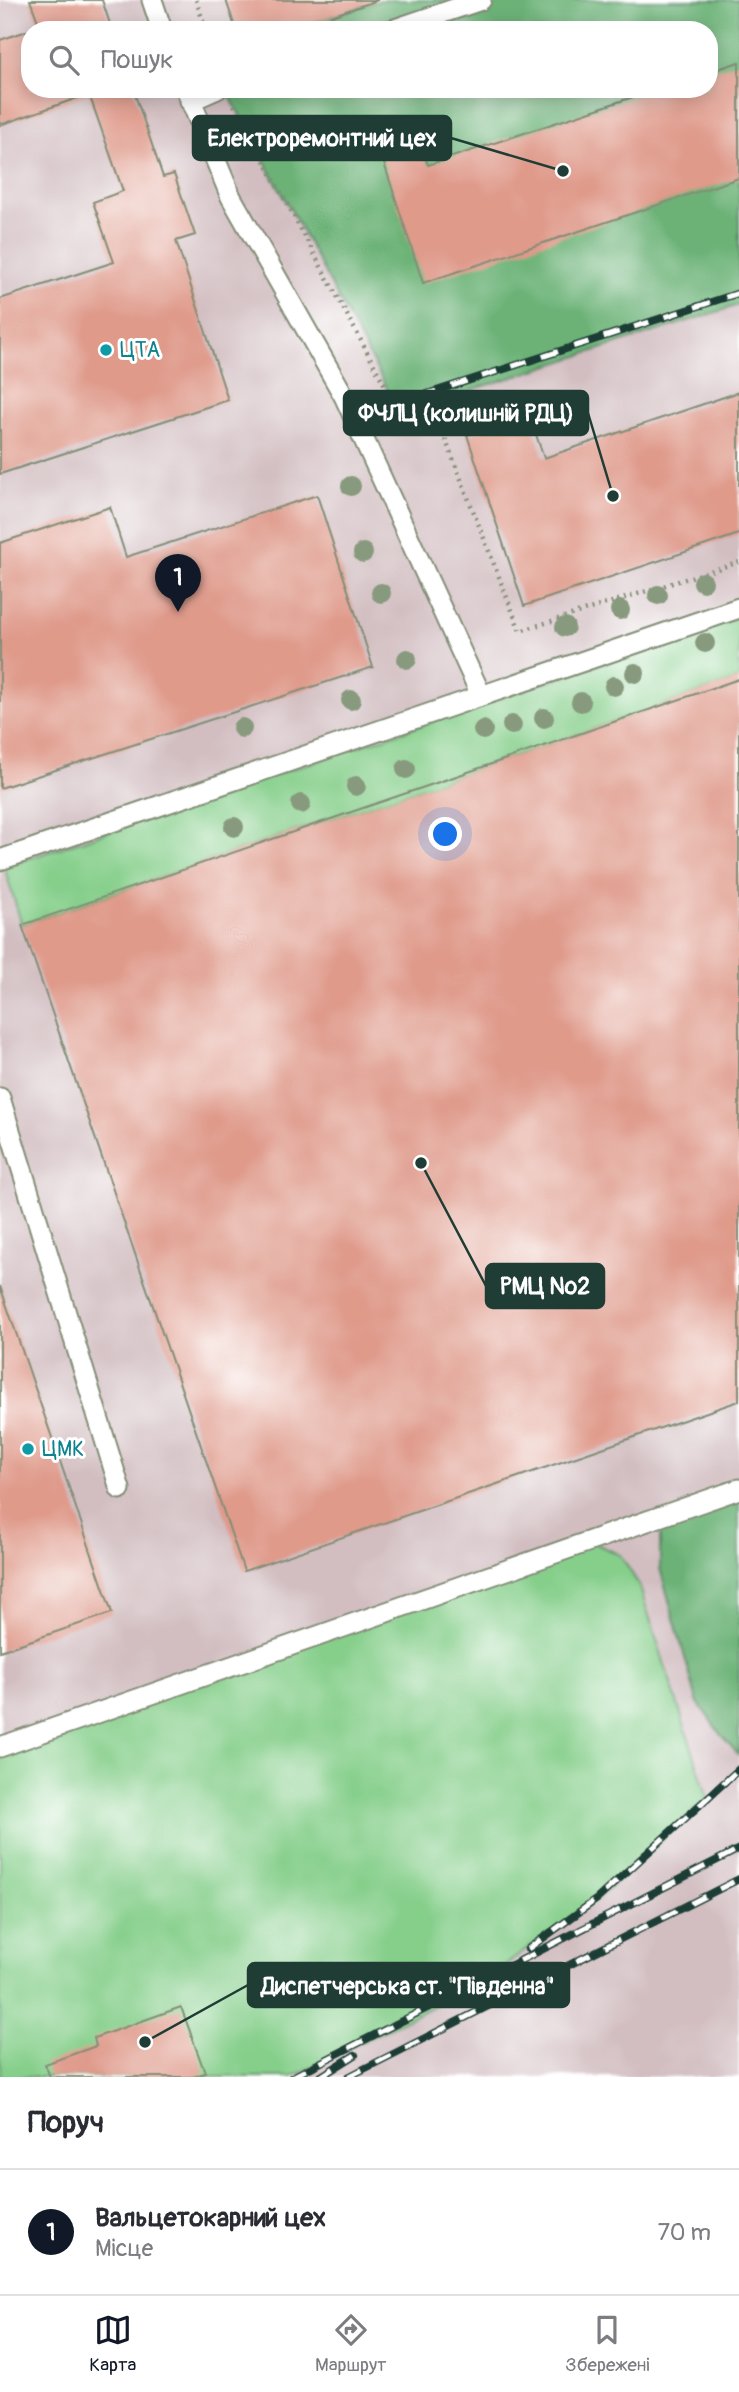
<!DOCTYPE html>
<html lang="uk">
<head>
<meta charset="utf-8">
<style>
	body { margin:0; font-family:Pangolin,sans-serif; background:#f2f2f3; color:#2b2b33 }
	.you { position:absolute; left:446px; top:835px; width:24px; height:24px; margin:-18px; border:5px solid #fff; border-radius:50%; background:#1a73e8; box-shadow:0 0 0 10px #1a73e833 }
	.badge { display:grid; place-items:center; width:46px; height:46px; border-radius:50%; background:#111827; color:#fff; font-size:23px; font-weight:700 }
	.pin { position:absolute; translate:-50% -58px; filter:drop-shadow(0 2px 4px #0008) }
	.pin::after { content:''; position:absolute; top:37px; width:24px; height:21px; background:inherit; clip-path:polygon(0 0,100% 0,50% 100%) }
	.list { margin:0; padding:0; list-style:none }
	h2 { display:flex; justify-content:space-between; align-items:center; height:91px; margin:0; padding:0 28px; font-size:30px }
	h2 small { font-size:23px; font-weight:400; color:#7c7c81 }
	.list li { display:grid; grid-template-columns:46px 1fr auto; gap:21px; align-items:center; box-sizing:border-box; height:126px; padding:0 28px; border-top:2px solid #e1e1e2 }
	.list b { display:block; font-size:26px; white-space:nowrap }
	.list p { margin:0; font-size:23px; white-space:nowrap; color:#7c7c81 }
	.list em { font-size:23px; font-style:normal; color:#7c7c81 }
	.icon { flex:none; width:38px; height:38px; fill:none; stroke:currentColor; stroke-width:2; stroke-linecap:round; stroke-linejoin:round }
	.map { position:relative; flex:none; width:739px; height:2077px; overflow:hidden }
	.search { position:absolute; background:#fff; box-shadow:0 4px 18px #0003; left:21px; right:21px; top:21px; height:77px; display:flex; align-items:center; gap:18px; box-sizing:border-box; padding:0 24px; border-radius:28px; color:#7c7c81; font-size:26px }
	.sheet { height:217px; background:#fff }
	nav { display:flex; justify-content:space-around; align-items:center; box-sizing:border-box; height:98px; border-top:2px solid #e1e1e2; background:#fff; font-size:19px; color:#7c7c81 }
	nav a { display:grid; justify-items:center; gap:4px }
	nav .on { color:#111827 }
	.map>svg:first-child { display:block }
	.industrial { fill:#d2bec1; fill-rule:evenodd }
	.green { fill:#86cf8b; stroke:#528660; stroke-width:2 }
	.forest { fill:#6cb277; stroke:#467856; stroke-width:2 }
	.building { fill:#df9a8a }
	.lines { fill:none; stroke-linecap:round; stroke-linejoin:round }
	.lane-casing { stroke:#848e78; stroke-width:23 }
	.path { stroke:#848e78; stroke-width:4.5; stroke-dasharray:2 5; stroke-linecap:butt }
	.lane { stroke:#fff; stroke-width:19 }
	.rail-casing { stroke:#1f3d34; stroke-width:8 }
	.rail { stroke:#fff; stroke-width:5; stroke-dasharray:16; stroke-linecap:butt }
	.tree { fill:#889a7d }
	.culture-dot { fill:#0f9aa8; stroke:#fff; stroke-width:2.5 }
	.labels { text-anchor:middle; stroke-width:6; stroke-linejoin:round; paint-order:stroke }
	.culture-label { font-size:21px; fill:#0d838f; stroke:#fff; text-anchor:start }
	.leader { fill:none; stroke:#1f3d34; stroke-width:2.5 }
	.callout-dot { fill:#1f3d34; stroke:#fff; stroke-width:2.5 }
	.callout { fill:#1f3d34; stroke:#1f3d34; stroke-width:2.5 }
	.callout-label { font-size:23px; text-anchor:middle; font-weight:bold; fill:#fff }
</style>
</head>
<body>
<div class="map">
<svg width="739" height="2077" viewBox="0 0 739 2077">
	<rect width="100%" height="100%" fill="#fff"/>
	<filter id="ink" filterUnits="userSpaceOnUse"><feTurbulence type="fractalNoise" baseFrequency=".0143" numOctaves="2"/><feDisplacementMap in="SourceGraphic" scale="14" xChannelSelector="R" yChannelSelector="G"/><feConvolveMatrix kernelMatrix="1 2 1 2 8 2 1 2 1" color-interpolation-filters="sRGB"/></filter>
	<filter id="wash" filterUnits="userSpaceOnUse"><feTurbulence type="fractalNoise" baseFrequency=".00686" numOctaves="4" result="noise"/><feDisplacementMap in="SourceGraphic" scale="28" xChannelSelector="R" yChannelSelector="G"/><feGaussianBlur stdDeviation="1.57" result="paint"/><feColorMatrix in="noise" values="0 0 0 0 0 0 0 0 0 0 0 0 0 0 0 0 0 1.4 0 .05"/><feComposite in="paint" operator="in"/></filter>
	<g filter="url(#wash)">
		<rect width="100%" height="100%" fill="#e9dfbc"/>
		<path class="industrial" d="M 0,0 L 739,0 L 739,2077 L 0,2077 ZM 30,30 L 709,30 L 709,89 L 30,89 Z"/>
		<path class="green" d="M 739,617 L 739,679 L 22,925 L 4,867 Z
			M 590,1541 L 620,1555 L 639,1585 L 708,1798 L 597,1899 L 485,1980 L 292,2077 L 0,2077 L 0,1747 Z"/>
		<path class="forest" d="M 380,0 L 739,0 L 739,305 L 453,396 L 460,418 L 441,428 L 401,415 L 226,89 L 709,89 L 709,30 L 291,30 Z
			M 739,1489 L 739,1755 L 721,1735 L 697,1701 L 660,1568 L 660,1531 L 691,1506 Z"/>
		<g id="blocks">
			<path class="building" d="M 30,0 L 102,0 L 112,30 L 32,30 L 40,27 Z
				M 226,0 L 378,0 L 291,30 L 236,30 Z
				M 30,30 L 30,89 L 133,89 L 163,177 L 174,174 L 195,235 L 176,241 L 228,400 L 0,474 L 0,299 L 114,262 L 93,202 L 123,191 L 89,94 L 0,125 L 0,40 Z
				M 739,62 L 739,178 L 423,283 L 378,145 L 416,133 L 428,165 L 657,89 L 709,89 L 709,72 Z
				M 739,392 L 739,534 L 524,606 L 467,435 L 529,414 L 544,458 Z
				M 317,495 L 373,667 L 0,788 L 0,543 L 110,507 L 126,557 Z
				M 739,679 L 739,1401 L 244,1571 L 22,925 Z
				M 0,1286 L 112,1613 L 0,1651 Z
				M 181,2007 L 205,2073 L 194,2077 L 50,2077 L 45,2064 L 96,2046 L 94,2038 Z"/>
		</g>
	</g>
	<g filter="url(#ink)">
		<use href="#blocks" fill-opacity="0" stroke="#848e78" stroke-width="2"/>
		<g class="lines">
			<g class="lane-casing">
				<path id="lane" d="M 152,0 L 162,30
					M 392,30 L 481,0
					M 186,89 L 231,197 L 344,396 L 481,695
					M 190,101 L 217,89
					M 0,860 L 739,608
					M 0,1098 L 120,1489
					M 0,1747 L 739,1489"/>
			</g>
			<path class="path" d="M 196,0 L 206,30
				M 234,105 L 401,415 L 441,428 L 520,631 L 739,562"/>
			<use href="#lane" class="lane"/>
			<g class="rail-casing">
				<path id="rail" d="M 421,396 L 739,293
					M 528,1949 L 597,1899 L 739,1769
					M 292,2077 L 739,1849
					M 320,2077 L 355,2055
					M 348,2077 L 739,1879"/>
			</g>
			<use href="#rail" class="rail"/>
		</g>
		<g class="tree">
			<circle cx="351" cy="486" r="10"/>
			<circle cx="363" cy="553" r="10"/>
			<circle cx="703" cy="582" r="10"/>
			<circle cx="381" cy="593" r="10"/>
			<circle cx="658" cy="595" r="10"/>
			<circle cx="620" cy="610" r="10"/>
			<circle cx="565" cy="627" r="10"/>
			<circle cx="705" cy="643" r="10"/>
			<circle cx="407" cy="659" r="10"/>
			<circle cx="635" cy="673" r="10"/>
			<circle cx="614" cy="686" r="10"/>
			<circle cx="351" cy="700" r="10"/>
			<circle cx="581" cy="702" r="10"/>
			<circle cx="544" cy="718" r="10"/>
			<circle cx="512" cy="725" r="10"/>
			<circle cx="242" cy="728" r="10"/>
			<circle cx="483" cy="730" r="10"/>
			<circle cx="406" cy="769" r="10"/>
			<circle cx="356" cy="786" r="10"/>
			<circle cx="301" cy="804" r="10"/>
			<circle cx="234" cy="827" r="10"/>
		</g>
	</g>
	<g class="culture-dot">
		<circle cx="106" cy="350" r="7"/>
		<circle cx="28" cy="1449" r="7"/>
	</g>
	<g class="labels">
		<g class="culture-label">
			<text x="120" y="357">ЦТА</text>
			<text x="42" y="1456">ЦМК</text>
		</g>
	</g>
	<path class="leader" d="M563 171L451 138M613 496L588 413M421 1163L486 1286M145 2042L248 1985"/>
	<g class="callout-dot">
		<circle cx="563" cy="171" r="7"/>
		<circle cx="613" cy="496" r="7"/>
		<circle cx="421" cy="1163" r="7"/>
		<circle cx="145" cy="2042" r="7"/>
	</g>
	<g class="callout">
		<rect x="193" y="116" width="258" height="44" rx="7"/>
		<rect x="344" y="391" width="244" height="44" rx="7"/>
		<rect x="486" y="1264" width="118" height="44" rx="7"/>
		<rect x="248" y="1963" width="321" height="44" rx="7"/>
	</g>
	<g class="callout-label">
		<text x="322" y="146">Електроремонтний цех</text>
		<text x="466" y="421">ФЧЛЦ (колишній РДЦ)</text>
		<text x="545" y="1294">РМЦ №2</text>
		<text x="408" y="1994">Диспетчерська ст. "Південна"</text>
	</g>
</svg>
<div class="you"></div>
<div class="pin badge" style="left:178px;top:612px">1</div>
<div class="search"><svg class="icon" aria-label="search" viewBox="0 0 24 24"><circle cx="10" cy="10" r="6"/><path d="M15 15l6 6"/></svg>Пошук</div>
</div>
<section class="sheet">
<h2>Поруч<small></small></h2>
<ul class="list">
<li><span class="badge">1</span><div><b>Вальцетокарний цех</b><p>Місце</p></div><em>70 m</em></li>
</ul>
</section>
<nav>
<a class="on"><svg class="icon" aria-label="map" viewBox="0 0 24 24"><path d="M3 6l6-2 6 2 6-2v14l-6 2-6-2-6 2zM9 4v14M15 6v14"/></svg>Карта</a>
<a><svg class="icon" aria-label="directions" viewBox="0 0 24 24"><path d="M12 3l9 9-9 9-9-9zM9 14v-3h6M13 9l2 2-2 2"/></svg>Маршрут</a>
<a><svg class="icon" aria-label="saved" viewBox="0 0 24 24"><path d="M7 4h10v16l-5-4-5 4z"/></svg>Збережені</a>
</nav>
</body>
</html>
